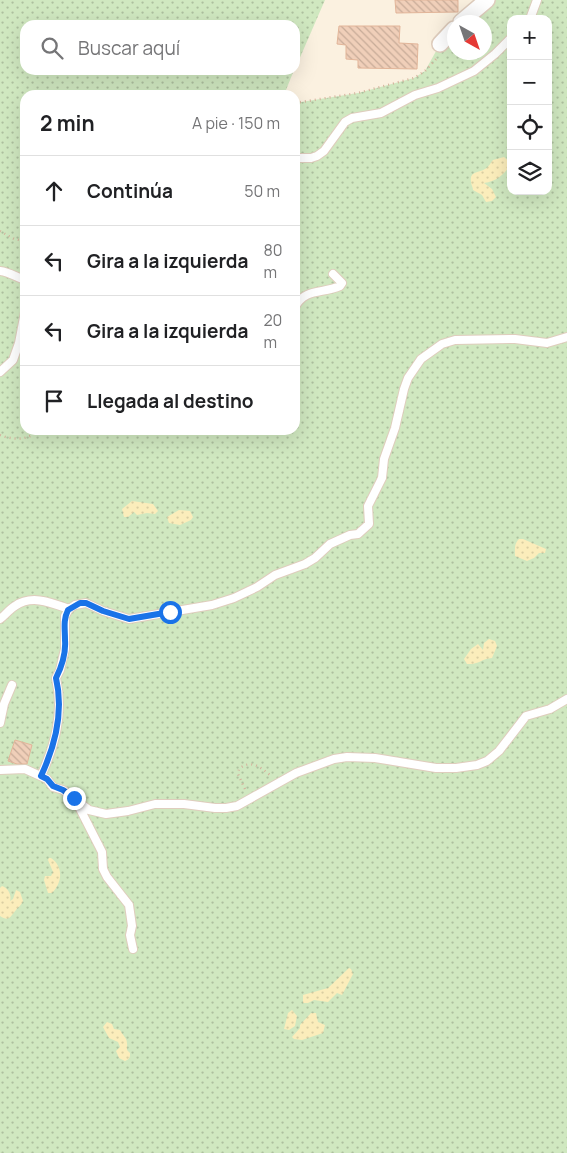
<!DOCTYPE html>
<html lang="es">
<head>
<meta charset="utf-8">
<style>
	body { margin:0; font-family:Manrope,sans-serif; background:#f6f6f6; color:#202124 }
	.controls { position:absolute; right:15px; top:15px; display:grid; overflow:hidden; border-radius:10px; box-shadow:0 5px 20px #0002 }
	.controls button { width:45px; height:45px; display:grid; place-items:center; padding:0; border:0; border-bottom:1px solid #e0e0e0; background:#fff; color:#202124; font:25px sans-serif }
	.compass { position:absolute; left:447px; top:15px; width:45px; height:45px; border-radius:50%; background:#fff; box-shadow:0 5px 20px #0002; rotate:140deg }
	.stop { position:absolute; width:15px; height:15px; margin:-11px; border:4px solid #1a73e8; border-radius:50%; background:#fff }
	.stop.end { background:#1a73e8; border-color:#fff; box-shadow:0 1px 5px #0008 }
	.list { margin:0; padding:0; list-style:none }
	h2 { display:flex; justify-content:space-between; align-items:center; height:65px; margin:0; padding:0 20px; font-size:21px }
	h2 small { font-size:16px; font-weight:400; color:#757577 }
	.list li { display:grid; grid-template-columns:32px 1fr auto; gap:15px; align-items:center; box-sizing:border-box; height:70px; padding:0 20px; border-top:1px solid #e0e0e0 }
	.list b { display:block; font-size:19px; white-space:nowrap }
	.list em { font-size:16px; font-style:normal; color:#757577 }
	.icon { flex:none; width:28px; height:28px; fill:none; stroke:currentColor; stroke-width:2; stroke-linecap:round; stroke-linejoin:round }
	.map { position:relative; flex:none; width:567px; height:1153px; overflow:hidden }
	.search { position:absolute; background:#fff; box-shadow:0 5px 20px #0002; left:20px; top:20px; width:280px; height:55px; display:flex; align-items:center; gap:12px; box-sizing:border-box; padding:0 18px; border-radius:15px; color:#757577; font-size:19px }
	.panel { position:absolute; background:#fff; box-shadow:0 5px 20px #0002; left:20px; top:90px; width:280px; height:345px; border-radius:15px }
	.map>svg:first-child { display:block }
	.grass { fill:url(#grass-dots); fill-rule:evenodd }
	.sand { fill:url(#sand-dots) }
	.building { fill:url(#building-back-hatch); stroke:#e2b599 }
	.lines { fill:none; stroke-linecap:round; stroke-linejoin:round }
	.lane-casing { stroke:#dfcdbd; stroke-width:10 }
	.street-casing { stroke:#dfcdbd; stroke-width:18 }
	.path { stroke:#d4b29c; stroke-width:2.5; stroke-dasharray:1 4; stroke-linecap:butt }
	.lane { stroke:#fff; stroke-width:8 }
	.street { stroke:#fff; stroke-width:15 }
	.route { stroke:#1a73e8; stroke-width:6 }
</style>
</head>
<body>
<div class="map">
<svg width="567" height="1153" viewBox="0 0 567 1153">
	<defs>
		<pattern id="grass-dots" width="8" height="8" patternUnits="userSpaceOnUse" patternTransform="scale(1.25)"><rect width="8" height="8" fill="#d0e8c0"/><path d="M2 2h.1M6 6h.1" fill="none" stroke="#adbf9e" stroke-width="1.8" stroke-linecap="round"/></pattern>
		<pattern id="sand-dots" width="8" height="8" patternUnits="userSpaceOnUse" patternTransform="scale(1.25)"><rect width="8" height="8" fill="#fbedbb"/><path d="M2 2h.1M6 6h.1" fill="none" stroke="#dacda2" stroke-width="1.8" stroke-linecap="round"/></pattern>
		<pattern id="building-back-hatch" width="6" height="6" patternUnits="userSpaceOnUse" patternTransform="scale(1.25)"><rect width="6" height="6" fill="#f0cfb9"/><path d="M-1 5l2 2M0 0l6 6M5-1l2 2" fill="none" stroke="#c7ab98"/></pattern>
	</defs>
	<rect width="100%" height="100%" fill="#fbf1e0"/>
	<path class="grass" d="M 0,0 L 325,0 L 295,69 L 295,25 L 25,25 L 25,70 L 294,70 L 284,95 L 25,95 L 25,430 L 295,430 L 295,103 L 358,93 L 414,78 L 425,71 L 440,44 L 454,29 L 454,52 L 484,52 L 484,22 L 461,22 L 487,0 L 567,0 L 567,1153 L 0,1153 ZM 511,19 L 548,19 L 548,191 L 511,191 Z"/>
	<path class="sand" d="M 504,157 L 510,162 L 511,164 C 505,174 496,182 484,183 L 492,189 L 496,197 L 492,201 L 486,202 L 482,195 L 473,190 C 473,187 471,185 471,182 C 469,171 479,173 485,169 C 489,167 490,163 493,160 Z
		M 132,501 L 153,504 L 158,511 L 155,514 L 147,513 L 137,515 L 134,512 L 128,517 L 124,517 L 122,509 Z
		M 179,510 L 190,511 L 193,517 L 191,520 L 180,525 L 169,523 L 167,517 Z
		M 519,539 L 523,539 L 546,549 L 545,553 L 539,553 L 534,558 L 527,561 L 515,556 C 515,549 514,544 519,539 Z
		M 489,639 L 495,641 L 497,646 L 492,658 C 481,659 478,665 467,664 L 464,659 L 471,649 L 478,644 L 483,650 L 484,643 Z
		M 49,858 L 51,858 C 64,867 62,883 52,893 L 48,893 L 44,880 L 45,876 L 51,876 L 53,872 L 48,860 Z
		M 2,886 C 8,888 12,895 10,901 L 13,899 L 16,890 L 20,892 L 23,901 C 21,906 18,907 16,910 C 10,917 9,922 0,916 L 0,888 Z
		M 349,968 L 351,969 L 353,974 L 342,995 L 337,993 L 328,1002 L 314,1000 L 308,1003 L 303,1003 L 303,995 L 328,988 Z
		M 292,1010 L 297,1016 L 295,1026 L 289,1030 L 284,1029 L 288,1013 Z
		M 311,1013 L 316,1013 L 318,1022 L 325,1025 L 323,1033 L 302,1040 L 294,1039 L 292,1037 L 300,1028 L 300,1025 Z
		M 107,1022 L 112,1024 L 114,1029 L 120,1030 C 125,1039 128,1037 127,1050 L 130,1053 C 130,1057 130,1059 125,1061 L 119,1058 L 116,1051 L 120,1047 L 118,1042 L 109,1038 L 103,1027 Z"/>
	<path class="building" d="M 395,0 L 458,0 L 458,12 L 396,13 Z
		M 339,26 L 400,26 L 399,43 L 418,44 L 417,69 L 358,68 L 358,60 L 346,59 L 346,45 L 337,44 Z
		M 15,740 L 32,745 L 27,764 L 17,764 L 8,761 Z"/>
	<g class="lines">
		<g class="lane-casing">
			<path id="lane" d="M 530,19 L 537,0
				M 295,158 L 311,158 L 317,156 L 324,151 L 345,122 L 352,118 L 381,113 L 415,95 L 438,88 L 474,71 L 495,54 L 511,38
				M 0,271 C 9,272 16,277 25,280
				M 295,307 C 305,288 322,294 340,286 L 342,283 L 333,274
				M 0,372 L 13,360 L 19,343 L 25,312
				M 0,619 C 5,615 10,609 15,606 C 32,594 52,603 69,609
				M 0,723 L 4,704 L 12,685
				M 0,770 L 25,769 L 47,779 L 53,787 L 63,790 L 89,810 L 106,814 L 128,811 L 155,804 L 184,804 L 215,808 L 226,808 L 237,806 L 296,773 L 334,759 L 347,757 L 375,758 L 436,768 L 456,768 L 477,765 L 487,761 L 499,751 L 526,716 L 550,709 L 567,699
				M 41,776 C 55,745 64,713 56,678 L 60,670 L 65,649 L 65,616 L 69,609 L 75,605 L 86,603 L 103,611 L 129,619 L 212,605 L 234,598 L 257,587 L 275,575 L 305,564 L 315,558 L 330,544 L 350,535 L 358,534 L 369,524 L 368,506 L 382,478 L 384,459 L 395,428 L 404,389 L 408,378 L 421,359 L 442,344 L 455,340 L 515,339 L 547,343 L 567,337
				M 76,801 L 102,852 L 103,869 L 107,877 L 129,905 L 132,926 L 130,935 L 133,949"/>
		</g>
		<g class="street-casing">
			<path id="street" d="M 461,22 L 487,0
				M 440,44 L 454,29"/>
		</g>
		<path class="path" d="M 295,103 L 358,93 L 414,78 L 425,71 L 437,58
			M 0,231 L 14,239 L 25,241
			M 0,435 C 12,440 29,441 38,430
			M 245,789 L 238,774 L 239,769 C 251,759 260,767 270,775"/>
		<use href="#lane" class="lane"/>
		<use href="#street" class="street"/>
	</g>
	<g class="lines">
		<path class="route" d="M 74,798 L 63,790 L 53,786 L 47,779 L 41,776 C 55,746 64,712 56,678 C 61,668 66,653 65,640 C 65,629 63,620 68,610 L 80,603 L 86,603 L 103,611 L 129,619 L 170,612"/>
	</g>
</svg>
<div class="controls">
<button>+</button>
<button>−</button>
<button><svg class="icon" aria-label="locate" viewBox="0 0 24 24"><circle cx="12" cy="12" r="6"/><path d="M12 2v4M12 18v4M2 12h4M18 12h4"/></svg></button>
<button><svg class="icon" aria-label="layers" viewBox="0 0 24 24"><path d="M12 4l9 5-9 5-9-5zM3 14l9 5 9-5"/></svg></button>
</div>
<svg class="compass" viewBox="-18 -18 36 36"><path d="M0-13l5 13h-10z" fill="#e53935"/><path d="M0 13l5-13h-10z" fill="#757577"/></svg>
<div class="stop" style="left:170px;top:612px"></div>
<div class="stop end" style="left:74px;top:798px"></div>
<div class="search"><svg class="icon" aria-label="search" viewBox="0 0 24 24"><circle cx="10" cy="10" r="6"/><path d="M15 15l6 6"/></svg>Buscar aquí</div>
<section class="panel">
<h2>2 min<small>A pie · 150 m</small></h2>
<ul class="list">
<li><svg class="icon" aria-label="ahead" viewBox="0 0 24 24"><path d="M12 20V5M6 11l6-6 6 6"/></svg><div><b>Continúa</b></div><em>50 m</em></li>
<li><svg class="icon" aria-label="left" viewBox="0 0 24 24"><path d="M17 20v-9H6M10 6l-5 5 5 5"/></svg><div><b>Gira a la izquierda</b></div><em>80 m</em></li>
<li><svg class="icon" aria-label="left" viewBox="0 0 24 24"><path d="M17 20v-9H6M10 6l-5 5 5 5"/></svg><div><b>Gira a la izquierda</b></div><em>20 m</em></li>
<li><svg class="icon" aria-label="arrive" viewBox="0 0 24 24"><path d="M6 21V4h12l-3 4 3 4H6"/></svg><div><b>Llegada al destino</b></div></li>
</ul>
</section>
</div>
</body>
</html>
